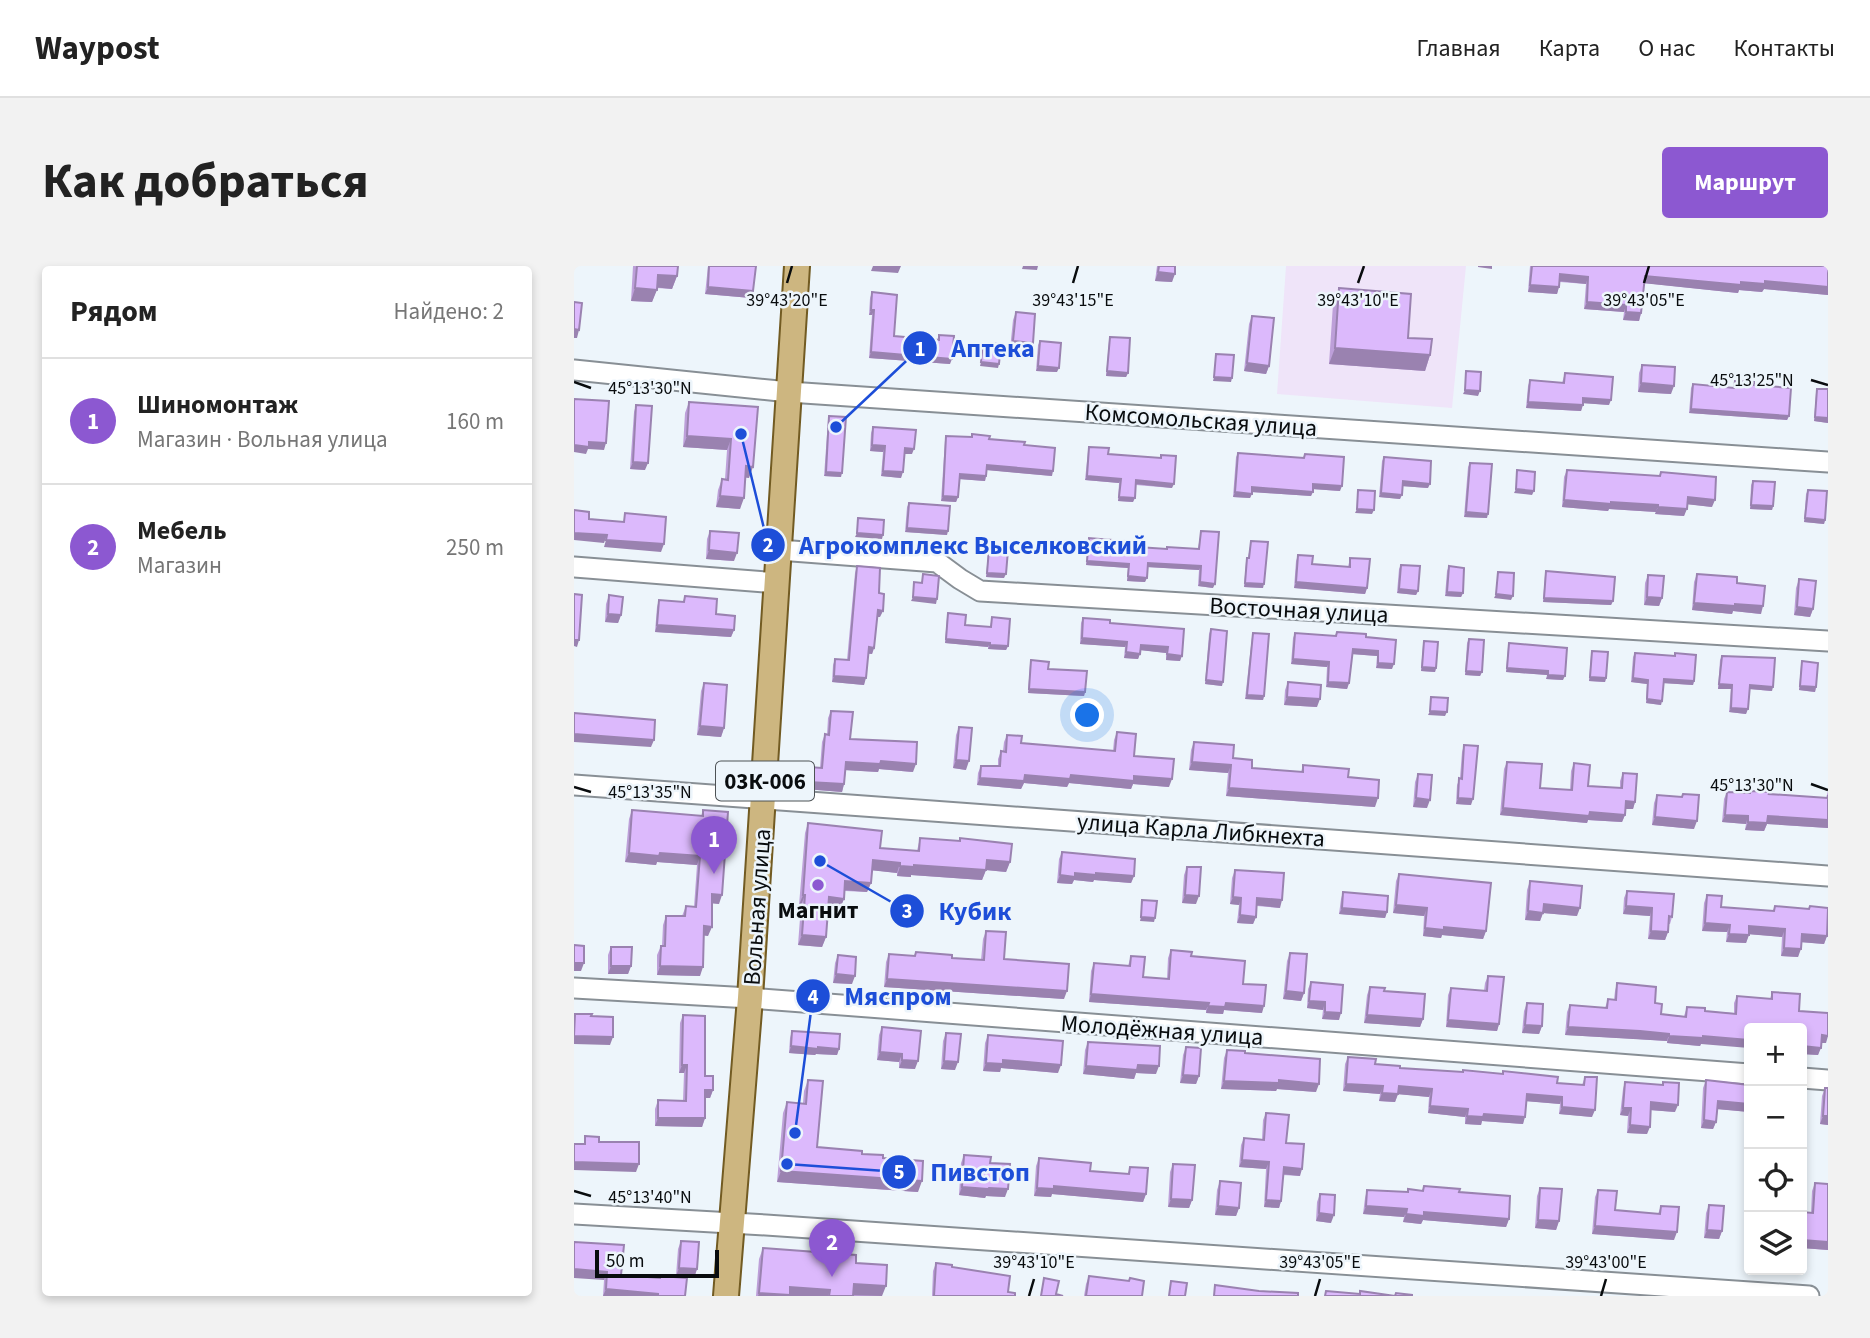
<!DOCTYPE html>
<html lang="ru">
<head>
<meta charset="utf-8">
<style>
	body { margin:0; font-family:"Source Sans 3",sans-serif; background:#f2f2f2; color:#222 }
	.controls { position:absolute; right:21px; bottom:21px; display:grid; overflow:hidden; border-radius:7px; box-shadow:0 4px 10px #0003 }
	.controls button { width:63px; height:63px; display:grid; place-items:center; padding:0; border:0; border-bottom:2px solid #e0e0e0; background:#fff; color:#222; font:35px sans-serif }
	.scale { position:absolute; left:21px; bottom:18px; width:124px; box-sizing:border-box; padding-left:7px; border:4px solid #090c0e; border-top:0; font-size:19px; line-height:24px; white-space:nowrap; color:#090c0e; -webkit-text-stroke:5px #edf5fb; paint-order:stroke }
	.you { position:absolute; left:514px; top:450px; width:24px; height:24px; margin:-18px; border:5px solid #fff; border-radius:50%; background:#1a73e8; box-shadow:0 0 0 10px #1a73e833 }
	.badge { display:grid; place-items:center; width:46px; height:46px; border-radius:50%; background:#8c58d1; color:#fff; font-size:23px; font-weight:700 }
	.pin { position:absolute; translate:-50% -58px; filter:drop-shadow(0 2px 4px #0008) }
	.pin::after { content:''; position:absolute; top:37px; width:24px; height:21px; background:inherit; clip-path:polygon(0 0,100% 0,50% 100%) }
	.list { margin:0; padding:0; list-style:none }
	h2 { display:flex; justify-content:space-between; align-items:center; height:91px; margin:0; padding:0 28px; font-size:30px }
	h2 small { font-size:23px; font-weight:400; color:#767676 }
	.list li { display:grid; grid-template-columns:46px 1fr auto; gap:21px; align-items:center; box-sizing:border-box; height:126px; padding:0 28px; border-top:2px solid #e0e0e0 }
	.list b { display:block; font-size:26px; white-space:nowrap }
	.list p { margin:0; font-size:23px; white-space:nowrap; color:#767676 }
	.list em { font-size:23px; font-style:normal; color:#767676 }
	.icon { flex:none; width:38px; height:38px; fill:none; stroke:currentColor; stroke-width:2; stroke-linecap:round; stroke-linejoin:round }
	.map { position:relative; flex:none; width:1254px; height:1030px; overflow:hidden; border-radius:7px }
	header { display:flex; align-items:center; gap:42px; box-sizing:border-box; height:98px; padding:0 35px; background:#fff; border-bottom:2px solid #e0e0e0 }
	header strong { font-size:33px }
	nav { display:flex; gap:38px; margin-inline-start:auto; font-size:24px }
	.intro { display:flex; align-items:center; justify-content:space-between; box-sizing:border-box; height:168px; padding:0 42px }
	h1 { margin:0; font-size:49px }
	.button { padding:18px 32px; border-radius:7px; background:#8c58d1; color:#fff; font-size:24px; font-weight:700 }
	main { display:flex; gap:42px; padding:0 42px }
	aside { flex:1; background:#fff; border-radius:7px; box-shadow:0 4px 10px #0003 }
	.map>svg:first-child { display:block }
	.education { fill:#efe4f9 }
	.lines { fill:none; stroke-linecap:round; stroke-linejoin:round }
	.minor-casing { stroke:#888f95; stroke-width:23 }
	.major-casing { stroke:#725b22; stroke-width:28 }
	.minor { stroke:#fff; stroke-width:19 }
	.major { stroke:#cdb680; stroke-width:24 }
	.wall { fill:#bd9fd9 }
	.shaded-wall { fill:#9a82b0 }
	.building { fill:#dcb9fc; stroke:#9a82b0; stroke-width:2 }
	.ticks { fill:none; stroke:#090c0e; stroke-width:2.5 }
	.poi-dot { fill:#8c58d1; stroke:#edf5fb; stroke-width:2.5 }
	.labels { text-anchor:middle; stroke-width:5; stroke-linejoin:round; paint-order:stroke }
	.shield { fill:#edf5fb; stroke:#4d5255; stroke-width:2 }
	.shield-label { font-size:23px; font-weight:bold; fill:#090c0e }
	.street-label { font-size:24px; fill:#090c0e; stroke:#edf5fb }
	.poi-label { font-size:24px; font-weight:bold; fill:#090c0e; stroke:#edf5fb }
	.ticks-label { font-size:18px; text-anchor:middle; fill:#090c0e; stroke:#edf5fb; stroke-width:5; stroke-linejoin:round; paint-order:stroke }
	.leader { fill:none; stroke:#1d4ed8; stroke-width:2.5 }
	.callout-dot { fill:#1d4ed8; stroke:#edf5fb; stroke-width:2.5 }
	.mark-label { font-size:21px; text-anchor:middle; font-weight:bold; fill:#fff }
	.callout-label { font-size:26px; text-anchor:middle; font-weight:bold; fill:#1d4ed8; stroke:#edf5fb; stroke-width:5; stroke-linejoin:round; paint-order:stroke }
</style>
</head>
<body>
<header>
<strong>Waypost</strong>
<nav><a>Главная</a><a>Карта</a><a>О нас</a><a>Контакты</a></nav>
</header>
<div class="intro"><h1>Как добраться</h1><a class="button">Маршрут</a></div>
<main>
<aside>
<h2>Рядом<small>Найдено: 2</small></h2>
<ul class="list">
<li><span class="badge">1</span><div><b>Шиномонтаж</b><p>Магазин · Вольная улица</p></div><em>160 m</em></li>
<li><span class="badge">2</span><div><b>Мебель</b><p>Магазин</p></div><em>250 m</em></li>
</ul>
</aside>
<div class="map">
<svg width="1254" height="1030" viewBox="0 0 1254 1030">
	<rect width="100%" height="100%" fill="#edf5fb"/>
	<path class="education" d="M 712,0 L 892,0 L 878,142 L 703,128 Z"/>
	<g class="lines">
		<g class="minor-casing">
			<path id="minor" d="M 0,104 L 215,126 L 1254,196
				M 205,284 L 363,296 L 386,313 L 406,325 L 1254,375
				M 0,301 L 204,317
				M 0,519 L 1254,610
				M 0,722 L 176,732 L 1175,808
				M 1228,812 L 1254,814
				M 0,948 L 192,959 L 1235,1030"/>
		</g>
		<g class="major-casing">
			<path id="major" d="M 152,1030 L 176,732 L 223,0"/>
		</g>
		<use href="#minor" class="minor"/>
		<use href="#major" class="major"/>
	</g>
	<path class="wall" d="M 59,0 L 104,0 L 103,10 L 98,23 L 83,22 L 78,36 L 57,35 Z
		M 134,0 L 182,0 L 179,25 L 177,32 L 131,28 Z
		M 583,0 L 601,0 L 598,16 L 581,15 Z
		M 956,0 L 1254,0 L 1254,29 L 1190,23 L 1188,26 L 1165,24 L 1164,27 L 1070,17 L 1067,47 L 1065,55 L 1049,54 L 1050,46 L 1010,43 L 1012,18 L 986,16 L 983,28 L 954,26 Z
		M 765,22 L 834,72 L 856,89 L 851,105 L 755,98 L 759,38 Z
		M 298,26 L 320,70 L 363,74 L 365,69 L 376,98 L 295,92 L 298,49 L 295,49 L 296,32 Z
		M 442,46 L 456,85 L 436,83 L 439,54 Z
		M 678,50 L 695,100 L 692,108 L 670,105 L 675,58 Z
		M 536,71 L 554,107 L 552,111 L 532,110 L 535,75 Z
		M 466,75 L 483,106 L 462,105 L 464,79 Z
		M 1068,99 L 1097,128 L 1064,126 L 1065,107 Z
		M 991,107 L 1035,139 L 1009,137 L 1007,145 L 952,142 L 954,120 L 956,114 L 988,117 Z
		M 1161,115 L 1215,150 L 1213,154 L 1115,147 L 1117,122 L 1119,118 L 1159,122 Z
		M 1243,123 L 1254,123 L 1254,157 L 1240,155 L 1242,127 Z
		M 115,136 L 184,141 L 175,212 L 171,211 L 166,243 L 142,241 L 144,224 L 148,213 L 151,213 L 153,184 L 109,181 L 111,147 Z
		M 62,139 L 71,204 L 56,203 L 60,146 Z
		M 255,150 L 267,211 L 250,210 L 254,154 Z
		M 299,161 L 338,188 L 330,188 L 327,212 L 307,210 L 309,186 L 296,185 L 297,167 Z
		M 398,168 L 415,173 L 450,179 L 478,210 L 413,204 L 411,215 L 386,213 L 384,231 L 382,236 L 367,235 L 371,174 L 372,170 L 397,171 Z
		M 515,181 L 534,188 L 586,192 L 587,189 L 598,222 L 562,219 L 559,236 L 544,235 L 545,217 L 511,214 L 514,185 Z
		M 664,187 L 729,192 L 731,188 L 766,225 L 739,223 L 737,230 L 678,226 L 676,232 L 659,231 L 662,191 Z
		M 810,191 L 854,222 L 828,220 L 826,233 L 805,231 L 808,195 Z
		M 896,197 L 913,252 L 890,251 L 894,201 Z
		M 993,204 L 1085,210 L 1087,206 L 1138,241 L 1113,238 L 1110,250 L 1081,248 L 1082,246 L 1035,243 L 1034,245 L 988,241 L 990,211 Z
		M 1179,215 L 1199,240 L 1198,244 L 1176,243 L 1177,219 Z
		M 1234,224 L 1251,254 L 1250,258 L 1230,256 L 1232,228 Z
		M 335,237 L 373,269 L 331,266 L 333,241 Z
		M 136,265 L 160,295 L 132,293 L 133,273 Z
		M 627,265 L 639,322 L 624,320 L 625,304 L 574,301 L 571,316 L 553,315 L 554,302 L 512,299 L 514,276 L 515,272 L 549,280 L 593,283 L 624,283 Z
		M 677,275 L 689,322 L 670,321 L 672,296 L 674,292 Z
		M 415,283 L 430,312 L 412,311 L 414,287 Z
		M 724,289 L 738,298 L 774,301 L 776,292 L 793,322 L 791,328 L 720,322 L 722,295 Z
		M 827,299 L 844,325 L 842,329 L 823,327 L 825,303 Z
		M 283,300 L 305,327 L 306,351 L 303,351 L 300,382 L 298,388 L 294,388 L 290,419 L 258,416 L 259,399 L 261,393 L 273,394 L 281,307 Z
		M 875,300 L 889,327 L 887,331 L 871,330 L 873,305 Z
		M 972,305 L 1039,335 L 1037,339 L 969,336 L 971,309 Z
		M 1123,308 L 1163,317 L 1187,348 L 1159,345 L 1158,348 L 1118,344 L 1120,316 Z
		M 1074,309 L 1088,332 L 1085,340 L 1070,339 L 1071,317 Z
		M 1225,313 L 1239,343 L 1236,351 L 1220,349 L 1222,322 Z
		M 35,329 L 47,349 L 44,357 L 31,356 L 32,338 Z
		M 111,330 L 142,348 L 160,364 L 157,371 L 81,366 L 83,341 L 85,334 L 109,336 Z
		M 374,347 L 391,359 L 416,361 L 418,351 L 434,380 L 432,384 L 414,383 L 414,381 L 371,377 L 373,351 Z
		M 509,352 L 536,357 L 610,363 L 606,395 L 592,394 L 592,387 L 567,384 L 564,393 L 550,392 L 551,381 L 506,378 L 507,357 Z
		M 637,363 L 648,420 L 631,418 L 635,368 Z
		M 763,366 L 792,371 L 818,403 L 802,402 L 803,390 L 778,388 L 775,417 L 773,423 L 752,421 L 753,401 L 717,398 L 719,372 L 721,367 L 761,370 Z
		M 679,367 L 690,430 L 689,434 L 671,433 L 678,371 Z
		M 895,373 L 908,406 L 906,410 L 891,409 L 893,377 Z
		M 850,375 L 862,402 L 861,406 L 847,405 L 849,379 Z
		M 935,377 L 989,414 L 972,413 L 973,409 L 932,406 L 934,381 Z
		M 1018,385 L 1032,412 L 1031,416 L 1015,415 L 1017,389 Z
		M 1061,387 L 1100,390 L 1101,387 L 1120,415 L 1119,419 L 1089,417 L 1087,439 L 1072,437 L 1073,418 L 1057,416 L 1059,391 Z
		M 1148,390 L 1198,425 L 1176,423 L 1172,448 L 1155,446 L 1157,423 L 1144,423 L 1146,394 Z
		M 457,394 L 474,403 L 511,426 L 510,430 L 454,427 L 456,398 Z
		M 1228,395 L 1242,421 L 1241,426 L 1225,424 L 1227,399 Z
		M 714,416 L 743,441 L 710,439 L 711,424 Z
		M 130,417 L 150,462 L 147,471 L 123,469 L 127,425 Z
		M 257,445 L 276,473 L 339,506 L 305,503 L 304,506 L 272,504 L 270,518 L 268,526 L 231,523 L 232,509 L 235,501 L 246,502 L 248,476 L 251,468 L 253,469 L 254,452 Z
		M 385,461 L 392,504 L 379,502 L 382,469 Z
		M 543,466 L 560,490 L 595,521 L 559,518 L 557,523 L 495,517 L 493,521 L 450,517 L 447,523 L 403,519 L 404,507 L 407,500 L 424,500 L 424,493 L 427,485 L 429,485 L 430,476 L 433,469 L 447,477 L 539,485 L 540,474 Z
		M 620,476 L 659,492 L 678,502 L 727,506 L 729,499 L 774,511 L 801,541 L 652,530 L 654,507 L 615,504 L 617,484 Z
		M 890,479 L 897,539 L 882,538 L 883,519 L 886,512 L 888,486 Z
		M 933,496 L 966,522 L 996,524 L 997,505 L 1000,497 L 1014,520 L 1046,522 L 1046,515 L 1049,507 L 1061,536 L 1059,543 L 1051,543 L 1051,549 L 1048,556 L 1014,554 L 1013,557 L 926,549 L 930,503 Z
		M 844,508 L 853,542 L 839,541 L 841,516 Z
		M 1176,525 L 1195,528 L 1252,532 L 1254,525 L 1254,562 L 1193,558 L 1190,565 L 1171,564 L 1172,558 L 1148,556 L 1150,533 L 1153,526 L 1175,527 Z
		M 1109,528 L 1120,563 L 1078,559 L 1080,537 L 1083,529 L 1108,531 Z
		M 58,544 L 127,550 L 129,544 L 145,638 L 138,637 L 134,670 L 130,669 L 126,710 L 83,709 L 83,689 L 87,680 L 88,680 L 89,659 L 92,650 L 108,650 L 112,640 L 120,641 L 123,599 L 83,596 L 82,599 L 51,596 L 55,553 Z
		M 234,557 L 306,582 L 343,585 L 346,572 L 385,575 L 386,572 L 436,596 L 432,606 L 412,604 L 408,614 L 337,609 L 337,611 L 323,610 L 323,607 L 298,604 L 297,617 L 293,626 L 271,625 L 270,633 L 266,642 L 254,642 L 252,671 L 248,681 L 224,679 L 227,639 L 225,639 L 231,567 Z
		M 488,586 L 560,610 L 557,617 L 520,614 L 519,616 L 500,614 L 498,618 L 483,617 L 485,593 Z
		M 613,601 L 622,638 L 608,637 L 610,609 Z
		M 661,604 L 706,642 L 683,640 L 682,651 L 679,658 L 663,657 L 665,639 L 656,638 L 658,612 Z
		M 825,608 L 912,665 L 909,673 L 868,669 L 867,672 L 849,670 L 850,650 L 819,647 L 822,615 Z
		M 956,615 L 1003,650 L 969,647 L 966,655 L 951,654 L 953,624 Z
		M 1053,625 L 1098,651 L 1096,658 L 1094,658 L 1094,666 L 1091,674 L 1074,673 L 1076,650 L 1049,648 L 1050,632 Z
		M 769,626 L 813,646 L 811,652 L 765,648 L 767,633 Z
		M 1133,629 L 1147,641 L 1199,645 L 1201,640 L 1235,643 L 1236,640 L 1253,670 L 1250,678 L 1227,676 L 1224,691 L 1207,690 L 1208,671 L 1175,668 L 1172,677 L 1152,676 L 1153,666 L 1128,665 L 1130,637 Z
		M 412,665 L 430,693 L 490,733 L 310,721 L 312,696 L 315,688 L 340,690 L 342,686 L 378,692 L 407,694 L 409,673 Z
		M 37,681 L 57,700 L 54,708 L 34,708 L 34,689 Z
		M 597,684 L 617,690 L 669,718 L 688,747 L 650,744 L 649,748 L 632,747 L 632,744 L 515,736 L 517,705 L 520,697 L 554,700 L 557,690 L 569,711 L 593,713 L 594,692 Z
		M 716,687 L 730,727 L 727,735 L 709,733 L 713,695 Z
		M 264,689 L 278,718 L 259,717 L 261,697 Z
		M 914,710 L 925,758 L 923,765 L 872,761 L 874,729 L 877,722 L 910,725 L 911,717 Z
		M 737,716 L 765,754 L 748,753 L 749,744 L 733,742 L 734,723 Z
		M 1043,717 L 1081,737 L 1087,748 L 1110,750 L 1113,741 L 1131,745 L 1160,747 L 1160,737 L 1163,730 L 1196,733 L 1198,726 L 1225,745 L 1252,777 L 1247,777 L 1244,789 L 1228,788 L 1228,762 L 1127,778 L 1126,780 L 1093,777 L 1093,775 L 1063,773 L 991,769 L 993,746 L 996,739 L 1031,742 L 1034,733 L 1040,734 L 1041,725 Z
		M 796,721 L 810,725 L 849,753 L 846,761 L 790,757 L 793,729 Z
		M 953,737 L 968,760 L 965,768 L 948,767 L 950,745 Z
		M 109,749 L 131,810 L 139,824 L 136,832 L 131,832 L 131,852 L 128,861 L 81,860 L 81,843 L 84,834 L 109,835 L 110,807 L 105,807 L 106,757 Z
		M 308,761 L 341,803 L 325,802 L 325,796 L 303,794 L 305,769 Z
		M 218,765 L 265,783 L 263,789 L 242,788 L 241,789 L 215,787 L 216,772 Z
		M 372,767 L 381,804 L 367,803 L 369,775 Z
		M 414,769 L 484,807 L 427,802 L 426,806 L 409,805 L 411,777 Z
		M 514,776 L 582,808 L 562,807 L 560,813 L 509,808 L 511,784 Z
		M 612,781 L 625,810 L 622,818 L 606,817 L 609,789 Z
		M 653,784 L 671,787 L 742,826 L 703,823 L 702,825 L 647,823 L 650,792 Z
		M 774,791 L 801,798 L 826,802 L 983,817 L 1008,819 L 1011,811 L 1018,851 L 985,848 L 986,838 L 952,835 L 949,858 L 908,855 L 907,859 L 891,858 L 891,851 L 854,847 L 855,831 L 824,828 L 821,836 L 805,835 L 806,828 L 769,825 L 771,798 Z
		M 234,814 L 243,881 L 309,892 L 344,926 L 203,916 L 209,847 L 213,836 L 229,837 L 230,825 Z
		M 1132,814 L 1175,819 L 1175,846 L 1144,843 L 1142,856 L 1139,863 L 1127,862 L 1129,822 Z
		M 1051,816 L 1088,819 L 1089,816 L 1101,846 L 1077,844 L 1073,868 L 1053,867 L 1054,850 L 1046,849 L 1049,823 Z
		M 1251,822 L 1254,822 L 1254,859 L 1246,858 L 1248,830 Z
		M 692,847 L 712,877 L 726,910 L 709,909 L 707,935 L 705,942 L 690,941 L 692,903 L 665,901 L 667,879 L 670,872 L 688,873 L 689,854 Z
		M 390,889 L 416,897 L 431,931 L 412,930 L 411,932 L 385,929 L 387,897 Z
		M 465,892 L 516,905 L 554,908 L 556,901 L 572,928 L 569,936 L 478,928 L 477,931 L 460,930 L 462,900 Z
		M 599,898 L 618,934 L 615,942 L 594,941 L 596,906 Z
		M 646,915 L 665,942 L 662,950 L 641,949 L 643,924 Z
		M 1241,917 L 1254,918 L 1254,984 L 1228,982 L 1237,947 L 1238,925 Z
		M 850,920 L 885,926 L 935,953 L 932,961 L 849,954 L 847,958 L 829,956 L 830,951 L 789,948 L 791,932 L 793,924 L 833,926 L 834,923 L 848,925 Z
		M 966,922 L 985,955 L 982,964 L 961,962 L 963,930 Z
		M 1024,924 L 1041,944 L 1084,948 L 1087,940 L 1100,974 L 1018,968 L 1021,931 Z
		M 746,928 L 757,957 L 742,955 L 743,936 Z
		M 1135,939 L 1148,965 L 1145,973 L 1130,972 L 1132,947 Z
		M 107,975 L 123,1003 L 120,1012 L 102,1010 L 104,983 Z
		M 0,976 L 47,1009 L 111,1030 L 29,1030 L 30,1014 Z
		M 189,982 L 282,997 L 308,1030 L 182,1030 L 185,993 Z
		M 362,997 L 378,1001 L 441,1030 L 358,1030 L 359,1005 Z
		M 515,1010 L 568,1030 L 510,1030 L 512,1018 Z"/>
	<path class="shaded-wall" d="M 299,0 L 327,0 L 324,7 L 297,5 Z
		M 449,0 L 464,0 L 463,4 L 448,3 Z
		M 904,0 L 918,0 L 918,3 L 904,1 Z
		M 584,6 L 601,8 L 598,16 L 581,15 Z
		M 986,8 L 1014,11 L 1012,18 L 984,15 Z
		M 84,9 L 103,10 L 98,23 L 79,21 Z
		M 1071,10 L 1167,16 L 1191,15 L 1254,21 L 1254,29 L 1190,23 L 1188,26 L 1165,24 L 1164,27 L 1068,17 Z
		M 956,19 L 985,21 L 983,28 L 954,26 Z
		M 134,21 L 179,25 L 177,32 L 131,28 Z
		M 61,22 L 83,24 L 78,36 L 57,35 Z
		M 1013,36 L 1052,39 L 1050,46 L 1010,43 Z
		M 297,44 L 300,44 L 298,49 L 295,49 Z
		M 1052,46 L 1067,47 L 1065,55 L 1049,54 Z
		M 0,63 L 5,64 L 3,72 L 0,72 Z
		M 439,75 L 459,77 L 456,85 L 436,83 Z
		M 761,82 L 856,89 L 851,105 L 755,98 Z
		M 297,86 L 378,93 L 376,98 L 295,92 Z
		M 407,96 L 425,98 L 424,102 L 406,100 Z
		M 673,97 L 695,100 L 692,108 L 670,105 Z
		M 464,100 L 485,102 L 483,106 L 462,105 Z
		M 533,105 L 554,107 L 552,111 L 532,110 Z
		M 640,111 L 658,112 L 657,116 L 639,115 Z
		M 1067,117 L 1100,120 L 1097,128 L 1064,126 Z
		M 891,124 L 906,125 L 904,130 L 889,128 Z
		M 1009,132 L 1037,134 L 1035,139 L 1007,137 Z
		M 954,136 L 1009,139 L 1007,145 L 952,142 Z
		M 1117,143 L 1215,150 L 1213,154 L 1115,147 Z
		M 1241,151 L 1254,152 L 1254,157 L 1240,155 Z
		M 113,170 L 157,173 L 153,184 L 109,181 Z
		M 15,176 L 32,177 L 30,184 L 14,183 L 12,188 L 0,186 L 0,179 Z
		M 298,179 L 311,180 L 309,186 L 296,185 Z
		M 331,182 L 340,183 L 338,188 L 329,188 Z
		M 59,196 L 74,197 L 71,204 L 56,203 Z
		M 413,199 L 479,205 L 478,210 L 412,204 Z
		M 172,200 L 179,201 L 175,212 L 168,211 Z
		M 309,205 L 329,206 L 327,212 L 307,210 Z
		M 252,206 L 268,207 L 267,211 L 250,210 Z
		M 386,208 L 412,210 L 411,215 L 384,213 Z
		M 513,210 L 547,213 L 545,217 L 511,214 Z
		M 562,214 L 600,218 L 598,222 L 561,218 Z
		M 829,215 L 856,218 L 854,222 L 827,220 Z
		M 739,218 L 768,220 L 766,225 L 738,223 Z
		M 678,221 L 739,226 L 737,230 L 677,226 Z
		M 942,223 L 960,225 L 958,229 L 940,227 Z
		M 661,226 L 678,228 L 676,232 L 659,231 Z
		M 807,227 L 828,229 L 826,233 L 805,231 Z
		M 146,230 L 170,232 L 166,243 L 142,241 Z
		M 369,230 L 384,231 L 382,236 L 367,235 Z
		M 545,231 L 561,232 L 559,236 L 544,235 Z
		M 1114,231 L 1141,234 L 1138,241 L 1111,238 Z
		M 990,234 L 1037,236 L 1084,239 L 1082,246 L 1035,243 L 1034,245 L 988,241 Z
		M 1177,239 L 1199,240 L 1198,244 L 1176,243 Z
		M 1084,241 L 1113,243 L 1110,250 L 1081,248 Z
		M 783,243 L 800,244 L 798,248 L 781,247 Z
		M 892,246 L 914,248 L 913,252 L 890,251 Z
		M 1231,252 L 1251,254 L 1250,258 L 1230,256 Z
		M 333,262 L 374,265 L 373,269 L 331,266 Z
		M 0,267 L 33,269 L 30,277 L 0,274 Z
		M 283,267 L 309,269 L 308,273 L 281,271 Z
		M 32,274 L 90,278 L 87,286 L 30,281 Z
		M 135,284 L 163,287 L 160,295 L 132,293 Z
		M 513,295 L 555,298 L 554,302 L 512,299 Z
		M 574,297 L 627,300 L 625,304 L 572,301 Z
		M 413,307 L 432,308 L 430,312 L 412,311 Z
		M 554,310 L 573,312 L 571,316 L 553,315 Z
		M 626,316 L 641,318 L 639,322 L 624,320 Z
		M 722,316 L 793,322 L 791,328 L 720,322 Z
		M 671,317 L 690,318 L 689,322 L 670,321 Z
		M 825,323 L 844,325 L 842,329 L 823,327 Z
		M 873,326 L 889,327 L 887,331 L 871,330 Z
		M 922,328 L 939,330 L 937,334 L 920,332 Z
		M 339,331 L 363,333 L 362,338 L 337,335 Z
		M 1073,331 L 1088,332 L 1085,340 L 1070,339 Z
		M 970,332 L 1039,335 L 1037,339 L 969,336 Z
		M 1120,337 L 1161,338 L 1189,340 L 1187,348 L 1159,345 L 1158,348 L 1118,344 Z
		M 1223,341 L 1239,343 L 1236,351 L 1220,349 Z
		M 304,344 L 309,345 L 306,351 L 301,351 Z
		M 34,348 L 47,349 L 44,357 L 31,356 Z
		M 83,359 L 160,364 L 157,371 L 81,366 Z
		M 508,372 L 553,376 L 551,381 L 506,378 Z
		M 372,373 L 416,377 L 414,381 L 371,377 Z
		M 0,374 L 5,374 L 3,381 L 0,380 Z
		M 416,379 L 434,380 L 432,384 L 414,383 Z
		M 567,379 L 594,381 L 592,387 L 565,384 Z
		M 295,381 L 300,382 L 298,388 L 292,387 Z
		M 779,383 L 804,385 L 803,390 L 777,388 Z
		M 552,386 L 566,388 L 564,393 L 550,392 Z
		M 593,388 L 608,390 L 606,395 L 592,394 Z
		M 719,393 L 755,396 L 753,401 L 717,398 Z
		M 804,397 L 820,398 L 818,403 L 802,402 Z
		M 848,401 L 862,402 L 861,406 L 847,405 Z
		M 933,402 L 974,405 L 973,409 L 932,406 Z
		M 892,405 L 908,406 L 906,410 L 891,409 Z
		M 974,409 L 991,410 L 989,414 L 972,413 Z
		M 260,410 L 292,412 L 290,419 L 258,416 Z
		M 1016,411 L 1032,412 L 1031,416 L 1015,415 Z
		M 1059,412 L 1074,414 L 1073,418 L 1057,416 Z
		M 1090,413 L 1120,415 L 1119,419 L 1088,417 Z
		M 632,414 L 649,416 L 648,420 L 631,418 Z
		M 754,416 L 775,417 L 773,423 L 752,421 Z
		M 1145,418 L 1158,419 L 1157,423 L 1144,423 Z
		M 1176,419 L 1199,421 L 1198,425 L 1175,423 Z
		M 1226,420 L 1242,421 L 1241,426 L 1225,424 Z
		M 455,423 L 511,426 L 510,430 L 454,427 Z
		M 673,429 L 690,430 L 689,434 L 671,433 Z
		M 713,431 L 746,433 L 743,441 L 710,439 Z
		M 1073,433 L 1088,435 L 1087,439 L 1072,437 Z
		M 1157,442 L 1174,443 L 1172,448 L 1155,446 Z
		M 856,445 L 873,446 L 871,450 L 854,449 Z
		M 126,460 L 150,462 L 147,471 L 123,469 Z
		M 0,468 L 80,474 L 77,481 L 0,476 Z
		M 382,494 L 395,495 L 392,504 L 379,502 Z
		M 307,495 L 342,498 L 339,506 L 305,503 L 304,506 L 269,504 L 272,496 Z
		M 618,496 L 657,499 L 654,507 L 615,504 Z
		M 451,509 L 560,510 L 598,513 L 595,521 L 559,518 L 557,523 L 495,517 L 493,521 L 450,517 L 447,523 L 403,519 L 406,512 Z
		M 234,516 L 270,518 L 268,526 L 231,523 Z
		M 655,522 L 804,532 L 801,541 L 652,530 Z
		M 842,532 L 856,534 L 853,542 L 839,541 Z
		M 884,532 L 899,533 L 897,539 L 882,538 Z
		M 1052,535 L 1061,536 L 1059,543 L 1049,543 Z
		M 929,542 L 1016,546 L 1051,549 L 1048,556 L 1014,554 L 1013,557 L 926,549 Z
		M 1151,549 L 1174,550 L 1172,558 L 1148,556 Z
		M 1194,550 L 1254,554 L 1254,562 L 1193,558 L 1190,565 L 1171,564 L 1174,556 Z
		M 1081,551 L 1123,555 L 1120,563 L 1078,559 Z
		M 55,587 L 86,587 L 126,590 L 123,599 L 83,596 L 82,599 L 51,596 Z
		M 299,594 L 326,597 L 323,607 L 295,604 Z
		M 413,594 L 436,596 L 432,606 L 412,604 L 408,614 L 337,609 L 337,611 L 323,610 L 326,600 Z
		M 501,607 L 522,607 L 560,610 L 557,617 L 520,614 L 519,616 L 500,614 L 498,618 L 483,617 L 486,609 Z
		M 271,615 L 297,617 L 293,626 L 268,624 Z
		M 138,628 L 148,629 L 145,638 L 135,637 Z
		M 229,629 L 231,629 L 227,639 L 225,639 Z
		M 611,629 L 625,630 L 622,638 L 608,637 Z
		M 255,631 L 270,633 L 266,642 L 252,641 Z
		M 659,631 L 667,632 L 665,639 L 656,638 Z
		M 683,632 L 708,634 L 706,642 L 680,639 Z
		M 970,638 L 1006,642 L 1003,650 L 969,647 L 966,655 L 951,654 L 954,645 Z
		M 822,639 L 853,642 L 850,650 L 819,647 Z
		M 1052,640 L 1078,642 L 1076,650 L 1049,648 Z
		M 768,642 L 813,646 L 811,652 L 765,648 Z
		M 666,649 L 682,651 L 679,658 L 663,657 Z
		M 567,651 L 581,652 L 580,656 L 566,655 Z
		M 1131,657 L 1156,659 L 1153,666 L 1128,665 Z
		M 130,660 L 138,661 L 134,670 L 126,669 Z
		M 1175,660 L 1211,663 L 1208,671 L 1172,668 Z
		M 870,661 L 912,665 L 909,673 L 868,669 L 867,672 L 849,670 L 851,662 Z
		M 1077,665 L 1094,666 L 1091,674 L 1074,673 Z
		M 1155,668 L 1175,669 L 1172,677 L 1152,676 Z
		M 1228,668 L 1253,670 L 1250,678 L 1225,676 Z
		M 228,669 L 252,671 L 248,681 L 224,679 Z
		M 1210,682 L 1227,683 L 1224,691 L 1207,690 Z
		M 0,697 L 10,697 L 7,705 L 0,705 Z
		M 37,700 L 57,700 L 54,708 L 34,708 Z
		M 86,700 L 129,701 L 126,710 L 83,709 Z
		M 262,708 L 281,710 L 278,718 L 259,717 Z
		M 313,713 L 493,725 L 490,733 L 310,721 Z
		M 712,725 L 730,727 L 727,735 L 709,733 Z
		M 517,728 L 635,737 L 632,744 L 515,736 Z
		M 735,735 L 751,736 L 749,744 L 733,742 Z
		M 652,737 L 690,740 L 688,747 L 650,744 L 649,748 L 632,747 L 634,740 Z
		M 751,746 L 767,747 L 765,754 L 748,753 Z
		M 793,749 L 849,753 L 846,761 L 790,757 Z
		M 874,754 L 925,758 L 923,765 L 872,761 Z
		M 951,759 L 968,760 L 965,768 L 948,767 Z
		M 994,761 L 1066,765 L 1095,768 L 1093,775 L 991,769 Z
		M 1248,769 L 1254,770 L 1252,777 L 1245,777 Z
		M 0,770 L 39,771 L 36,779 L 0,778 Z
		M 1095,770 L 1129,770 L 1175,774 L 1175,782 L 1127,778 L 1126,780 L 1093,777 Z
		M 217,780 L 244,781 L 265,783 L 263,789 L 242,788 L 241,789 L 215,787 Z
		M 1228,780 L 1247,782 L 1244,789 L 1228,788 Z
		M 306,786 L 328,788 L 325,796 L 303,794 Z
		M 328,794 L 344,795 L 341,803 L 325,802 Z
		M 429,794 L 487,799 L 484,807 L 427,802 L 426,806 L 409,805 L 412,797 Z
		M 370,795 L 384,796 L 381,804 L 367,803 Z
		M 108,799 L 113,799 L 110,807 L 105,807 Z
		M 564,799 L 585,800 L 582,808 L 562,807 L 560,813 L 509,808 L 512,800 Z
		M 609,809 L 625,810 L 622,818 L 606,817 Z
		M 705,814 L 745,818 L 742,826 L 703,823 L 702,825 L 647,823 L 650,815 Z
		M 772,818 L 809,820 L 806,828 L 769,825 Z
		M 825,820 L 858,823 L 855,831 L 822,828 Z
		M 131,824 L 139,824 L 136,832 L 128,832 Z
		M 808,827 L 824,828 L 821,836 L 805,835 Z
		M 953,828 L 988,831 L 986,838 L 950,835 Z
		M 1144,835 L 1175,838 L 1175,846 L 1142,843 Z
		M 1077,836 L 1104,839 L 1101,846 L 1075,844 Z
		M 856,840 L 894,843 L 891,851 L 854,847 Z
		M 988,841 L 1021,844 L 1018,851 L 985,848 Z
		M 1049,842 L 1057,842 L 1054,850 L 1046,849 Z
		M 910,848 L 951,851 L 949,858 L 908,855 L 907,859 L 891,858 L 893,850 Z
		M 1249,850 L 1254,850 L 1254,859 L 1246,858 Z
		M 84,852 L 131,852 L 128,861 L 81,860 Z
		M 1130,854 L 1142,856 L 1139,863 L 1127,862 Z
		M 1056,859 L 1076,861 L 1073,868 L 1053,867 Z
		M 668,894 L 695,896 L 692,903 L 665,901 Z
		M 0,896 L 65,898 L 62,906 L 0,904 Z
		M 710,901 L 728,903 L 726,910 L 707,908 Z
		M 207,905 L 348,915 L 344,926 L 203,916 Z
		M 480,920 L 572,928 L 569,936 L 478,928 L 477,931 L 460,930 L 463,922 Z
		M 388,921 L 415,922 L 434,923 L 431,931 L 412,930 L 411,932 L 385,929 Z
		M 597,933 L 618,934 L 615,942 L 594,941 Z
		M 692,934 L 707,935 L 705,942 L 690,941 Z
		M 644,940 L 665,942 L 662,950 L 641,949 Z
		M 792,940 L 833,943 L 830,951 L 789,948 Z
		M 850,946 L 935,953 L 932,961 L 849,954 L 847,958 L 829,956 L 832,948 Z
		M 745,947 L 760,949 L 757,957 L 742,955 Z
		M 964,954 L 985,955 L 982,964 L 961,962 Z
		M 1021,960 L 1103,966 L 1100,974 L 1018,968 Z
		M 1133,964 L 1148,965 L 1145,973 L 1130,972 Z
		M 1228,974 L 1254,976 L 1254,984 L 1228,982 Z
		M 105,1002 L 123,1003 L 120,1012 L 102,1010 Z
		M 0,1003 L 33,1006 L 30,1014 L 0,1012 Z
		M 280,1018 L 312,1020 L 308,1030 L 276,1029 Z
		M 216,1021 L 256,1024 L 254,1030 L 184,1030 L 185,1027 Z
		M 32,1023 L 84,1028 L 84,1030 L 29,1030 Z"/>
	<path class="building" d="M 63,0 L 104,0 L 103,10 L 84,9 L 83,24 L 61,22 Z
		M 135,0 L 182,0 L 179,25 L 134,21 Z
		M 585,0 L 601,0 L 601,8 L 584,6 Z
		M 958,0 L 1254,0 L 1254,21 L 1191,15 L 1191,18 L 1167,16 L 1167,19 L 1071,10 L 1067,47 L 1052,46 L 1052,39 L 1013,36 L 1014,11 L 986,8 L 985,21 L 956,19 Z
		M 765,22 L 837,28 L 834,72 L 858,73 L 856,89 L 761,82 Z
		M 298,26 L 323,29 L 320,70 L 365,74 L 365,69 L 380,70 L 378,93 L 297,86 L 300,44 L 297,44 Z
		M 0,36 L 8,37 L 5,64 L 0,63 Z
		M 442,46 L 461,48 L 459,77 L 439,75 Z
		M 678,50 L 700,52 L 695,100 L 673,97 Z
		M 536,71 L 556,72 L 554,107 L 533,105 Z
		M 466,75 L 487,77 L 485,102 L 464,100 Z
		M 409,77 L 427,78 L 425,98 L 407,96 Z
		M 642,88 L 660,89 L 658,112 L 640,111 Z
		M 1068,99 L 1101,101 L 1100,120 L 1067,117 Z
		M 892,105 L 907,106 L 906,125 L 891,124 Z
		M 991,107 L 1039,111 L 1037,134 L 1009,132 L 1009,139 L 954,136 L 956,114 L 990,117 Z
		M 1161,115 L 1180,116 L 1180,119 L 1217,122 L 1215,150 L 1117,143 L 1119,118 L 1160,122 Z
		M 1243,123 L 1254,123 L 1254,152 L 1241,151 Z
		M 0,133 L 35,135 L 32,177 L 15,176 L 15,181 L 0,179 Z
		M 115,136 L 184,141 L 179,201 L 172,200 L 170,232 L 146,230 L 148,213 L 154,214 L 157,173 L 113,170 Z
		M 62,139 L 78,140 L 74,197 L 59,196 Z
		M 255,150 L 272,151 L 268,207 L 252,206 Z
		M 299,161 L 342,164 L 340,183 L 331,182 L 329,206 L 309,205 L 311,180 L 298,179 Z
		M 398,168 L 416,170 L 415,173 L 451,176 L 450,179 L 481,182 L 479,205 L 413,199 L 412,210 L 386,208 L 384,231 L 369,230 L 372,170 L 398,171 Z
		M 515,181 L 535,182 L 534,188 L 587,192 L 587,189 L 602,190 L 600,218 L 562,214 L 561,232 L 545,231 L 547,213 L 513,210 Z
		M 664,187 L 730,192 L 731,188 L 770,191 L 768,220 L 739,218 L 739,226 L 678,221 L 678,228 L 661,226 Z
		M 810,191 L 857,195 L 856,218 L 829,215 L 828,229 L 807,227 Z
		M 896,197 L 918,198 L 914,248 L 892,246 Z
		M 943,204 L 961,206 L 960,225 L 942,223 Z
		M 993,204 L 1086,210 L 1087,206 L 1142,211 L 1141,234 L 1114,231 L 1113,243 L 1084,241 L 1084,239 L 1037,236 L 1037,238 L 990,234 Z
		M 1179,215 L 1201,216 L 1199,240 L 1177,239 Z
		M 784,224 L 801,225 L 800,244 L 783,243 Z
		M 1234,224 L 1253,225 L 1251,254 L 1231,252 Z
		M 335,237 L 376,240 L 374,265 L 333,262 Z
		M 0,244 L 15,246 L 15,253 L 50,256 L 51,247 L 92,251 L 90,278 L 32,274 L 33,269 L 0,267 Z
		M 284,252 L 310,254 L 309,269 L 283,267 Z
		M 136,265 L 165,267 L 163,287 L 135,284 Z
		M 627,265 L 645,266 L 641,318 L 626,316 L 627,300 L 574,297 L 573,312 L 554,310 L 555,298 L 513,295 L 515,272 L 550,275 L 549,280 L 593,283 L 593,281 L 625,283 Z
		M 677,275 L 694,276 L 690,318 L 671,317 L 673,292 L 675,292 Z
		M 415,283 L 434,284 L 432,308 L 413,307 Z
		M 724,289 L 739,290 L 738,298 L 776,301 L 776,292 L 796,293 L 793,322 L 722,316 Z
		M 827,299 L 846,300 L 844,325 L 825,323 Z
		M 283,300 L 306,302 L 305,327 L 310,328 L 309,345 L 304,344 L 300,382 L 295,381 L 292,412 L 260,410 L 261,393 L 275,394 Z
		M 875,300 L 890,302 L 889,327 L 873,326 Z
		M 972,305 L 1041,311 L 1039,335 L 970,332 Z
		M 924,306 L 940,307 L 939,330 L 922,328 Z
		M 349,308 L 365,310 L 363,333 L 339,331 L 340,316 L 348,317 Z
		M 1123,308 L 1163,311 L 1163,317 L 1191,320 L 1189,340 L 1161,338 L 1161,340 L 1120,337 Z
		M 1074,309 L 1090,310 L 1088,332 L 1073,331 Z
		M 1225,313 L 1242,315 L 1239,343 L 1223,341 Z
		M 0,328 L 8,329 L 5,374 L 0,374 Z
		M 35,329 L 49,331 L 47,349 L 34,348 Z
		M 111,330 L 143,333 L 142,348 L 161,350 L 160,364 L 83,359 L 85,334 L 110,336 Z
		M 374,347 L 392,349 L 391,359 L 417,361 L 418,351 L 436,353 L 434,380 L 416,379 L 416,377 L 372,373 Z
		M 509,352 L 536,354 L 536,357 L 610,363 L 608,390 L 593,388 L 594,381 L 567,379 L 566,388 L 552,386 L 553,376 L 508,372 Z
		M 637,363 L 653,365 L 649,416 L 632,414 Z
		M 763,366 L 792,368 L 792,371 L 822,374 L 820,398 L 804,397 L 804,385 L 779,383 L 775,417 L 754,416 L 755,396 L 719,393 L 721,367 L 762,370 Z
		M 679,367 L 695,368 L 690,430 L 673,429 Z
		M 895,373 L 910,374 L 908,406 L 892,405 Z
		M 850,375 L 864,376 L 862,402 L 848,401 Z
		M 935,377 L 993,382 L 991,410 L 974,409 L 974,405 L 933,402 Z
		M 1018,385 L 1034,386 L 1032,412 L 1016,411 Z
		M 1061,387 L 1101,390 L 1101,387 L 1122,389 L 1120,415 L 1090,413 L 1088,435 L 1073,433 L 1074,414 L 1059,412 Z
		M 1148,390 L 1201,392 L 1199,421 L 1176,419 L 1174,443 L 1157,442 L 1158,419 L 1145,418 Z
		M 457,394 L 475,396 L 474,403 L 513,405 L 511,426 L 455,423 Z
		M 1228,395 L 1244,397 L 1242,421 L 1226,420 Z
		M 714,416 L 747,419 L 746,433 L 713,431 Z
		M 130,417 L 153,419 L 150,462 L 126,460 Z
		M 857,431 L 874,432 L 873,446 L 856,445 Z
		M 257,445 L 279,446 L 276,473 L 343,476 L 342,498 L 307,495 L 306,498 L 272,496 L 270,518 L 234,516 L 235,501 L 248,502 L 251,468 L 255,469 Z
		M 0,447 L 81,454 L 80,474 L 0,468 Z
		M 385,461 L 398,462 L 395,495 L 382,494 Z
		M 543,466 L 562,468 L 560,490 L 600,493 L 598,513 L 560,510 L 560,515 L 497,509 L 496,513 L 451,509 L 450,515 L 406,512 L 407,500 L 426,500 L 427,485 L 432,486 L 433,469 L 448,470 L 447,477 L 541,485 Z
		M 620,476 L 660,479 L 659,492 L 678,494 L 678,502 L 729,506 L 729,499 L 775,503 L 774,511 L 805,514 L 804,532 L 655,522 L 657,499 L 618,496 Z
		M 890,479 L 904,480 L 899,533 L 884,532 L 885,512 L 888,513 Z
		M 933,496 L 968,498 L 966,522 L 998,524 L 1000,497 L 1016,499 L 1014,520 L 1048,522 L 1049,507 L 1063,508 L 1061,536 L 1052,535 L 1051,549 L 1016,546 L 1015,550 L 929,542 Z
		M 844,508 L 858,509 L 856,534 L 842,532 Z
		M 1176,525 L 1196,526 L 1195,528 L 1254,532 L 1254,529 L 1254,554 L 1194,550 L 1193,557 L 1174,556 L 1174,550 L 1151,549 L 1153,526 L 1176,527 Z
		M 1109,528 L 1125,529 L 1123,555 L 1081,551 L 1083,529 L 1108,531 Z
		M 58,544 L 129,550 L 129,544 L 154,546 L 148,629 L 138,628 L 138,661 L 130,660 L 129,701 L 86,700 L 87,680 L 91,680 L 92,650 L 111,650 L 112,640 L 122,641 L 126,590 L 86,587 L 85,590 L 55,587 Z
		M 234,557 L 308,565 L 306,582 L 345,585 L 346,572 L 386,575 L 386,572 L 438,578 L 436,596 L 413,594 L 412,604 L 340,599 L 340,601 L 326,600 L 326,597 L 299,594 L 297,617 L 271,615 L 270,633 L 255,631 L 252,671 L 228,669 L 231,629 L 229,629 Z
		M 488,586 L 561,593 L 560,610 L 522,607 L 522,609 L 501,607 L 501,611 L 486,609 Z
		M 613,601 L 627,601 L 625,630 L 611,629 Z
		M 661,604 L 710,607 L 708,634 L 683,632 L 682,651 L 666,649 L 667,632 L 659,631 Z
		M 825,608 L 917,617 L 912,665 L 870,661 L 870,664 L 851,662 L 853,642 L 822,639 Z
		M 956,615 L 1008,620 L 1006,642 L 970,638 L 969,647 L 954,645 Z
		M 1053,625 L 1100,628 L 1098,651 L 1095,650 L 1094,666 L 1077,665 L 1078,642 L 1052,640 Z
		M 769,626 L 814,630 L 813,646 L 768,642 Z
		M 1133,629 L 1148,630 L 1147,641 L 1200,645 L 1201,640 L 1235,643 L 1236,640 L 1254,642 L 1253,670 L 1228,668 L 1227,683 L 1210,682 L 1211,663 L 1175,660 L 1175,669 L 1155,668 L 1156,659 L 1131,657 Z
		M 568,634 L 583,635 L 581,652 L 567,651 Z
		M 412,665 L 432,666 L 430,693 L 495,698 L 493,725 L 313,713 L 315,688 L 341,690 L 342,686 L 378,689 L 378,692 L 410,694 Z
		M 0,679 L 10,680 L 10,697 L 0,697 Z
		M 37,681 L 58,681 L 57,700 L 37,700 Z
		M 597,684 L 618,686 L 617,690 L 671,695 L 669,718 L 692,719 L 690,740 L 652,737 L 651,741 L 634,740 L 635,737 L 517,728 L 520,697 L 556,700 L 557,690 L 571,691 L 569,711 L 595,713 Z
		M 716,687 L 733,688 L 730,727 L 712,725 Z
		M 264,689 L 282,691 L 281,710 L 262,708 Z
		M 914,710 L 930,711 L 925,758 L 874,754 L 877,722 L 913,725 Z
		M 737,716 L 769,719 L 767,747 L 751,746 L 751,736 L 735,735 Z
		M 1043,717 L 1082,721 L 1081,737 L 1088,738 L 1087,748 L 1112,751 L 1113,741 L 1131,742 L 1131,745 L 1162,748 L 1163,730 L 1198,733 L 1198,726 L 1226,728 L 1225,745 L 1254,747 L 1254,770 L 1248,769 L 1247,782 L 1228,780 L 1228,762 L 1175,762 L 1175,774 L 1129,770 L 1129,772 L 1095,770 L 1095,768 L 1066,765 L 994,761 L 996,739 L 1033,742 L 1034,733 L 1042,734 Z
		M 796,721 L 811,722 L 810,725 L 851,728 L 849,753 L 793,749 Z
		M 953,737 L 969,738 L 968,760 L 951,759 Z
		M 1,748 L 18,748 L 17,750 L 39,751 L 39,771 L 0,770 Z
		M 109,749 L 131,750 L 131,810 L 139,810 L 139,824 L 131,824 L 131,852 L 84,852 L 84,834 L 112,835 L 113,799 L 108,799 Z
		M 308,761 L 347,765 L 344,795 L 328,794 L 328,788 L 306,786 Z
		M 218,765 L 266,768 L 265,783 L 244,781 L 244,783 L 217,780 Z
		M 372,767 L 387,768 L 384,796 L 370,795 Z
		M 414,769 L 489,775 L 487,799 L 429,794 L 429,798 L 412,797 Z
		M 514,776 L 586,780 L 585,800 L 564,799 L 563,804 L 512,800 Z
		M 612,781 L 627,782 L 625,810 L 609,809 Z
		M 653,784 L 671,785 L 671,787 L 746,793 L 745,818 L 705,814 L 705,817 L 650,815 Z
		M 774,791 L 802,793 L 801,798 L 826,800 L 826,802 L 889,806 L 889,804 L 929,808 L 929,805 L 984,811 L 983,817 L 1010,819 L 1011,811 L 1023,811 L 1021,844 L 988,841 L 988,831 L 953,828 L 951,851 L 910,848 L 909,851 L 893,850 L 894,843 L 856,840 L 858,823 L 825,820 L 824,828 L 808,827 L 809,820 L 772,818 Z
		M 234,814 L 249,815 L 243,881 L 288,885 L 288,888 L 309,889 L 309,892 L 349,895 L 348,915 L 207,905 L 213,836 L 232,838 Z
		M 1132,814 L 1175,819 L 1175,838 L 1144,835 L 1142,856 L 1130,854 Z
		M 1051,816 L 1089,819 L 1089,816 L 1105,817 L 1104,839 L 1077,836 L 1076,861 L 1056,859 L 1057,842 L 1049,842 Z
		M 1251,822 L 1254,822 L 1254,850 L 1249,850 Z
		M 692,847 L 715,849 L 712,877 L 730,878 L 728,903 L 710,901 L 707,935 L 692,934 L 695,896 L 668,894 L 670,872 L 690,874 Z
		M 11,870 L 25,871 L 25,876 L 65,876 L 65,898 L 0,896 L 0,878 L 11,878 Z
		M 390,889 L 417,891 L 416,897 L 436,898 L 434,923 L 415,922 L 414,923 L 388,921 Z
		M 465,892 L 517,897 L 516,905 L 555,908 L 556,901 L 574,902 L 572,928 L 480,920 L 480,923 L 463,922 Z
		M 599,898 L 621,899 L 618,934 L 597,933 Z
		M 646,915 L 667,917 L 665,942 L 644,940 Z
		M 1241,917 L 1254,918 L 1254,976 L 1228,974 L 1228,946 L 1239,947 Z
		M 850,920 L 886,923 L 885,926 L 936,930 L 935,953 L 850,946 L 850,950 L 832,948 L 833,943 L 792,940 L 793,924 L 834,926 L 834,923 L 849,925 Z
		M 966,922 L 988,923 L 985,955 L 964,954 Z
		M 1024,924 L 1043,925 L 1041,944 L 1086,948 L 1087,940 L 1105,941 L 1103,966 L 1021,960 Z
		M 746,928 L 761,929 L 760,949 L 745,947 Z
		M 1135,939 L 1150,940 L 1148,965 L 1133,964 Z
		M 107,975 L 125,976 L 123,1003 L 105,1002 Z
		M 0,976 L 50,979 L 47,1009 L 86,1012 L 86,1010 L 113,1012 L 111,1030 L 84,1030 L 84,1028 L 32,1023 L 33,1006 L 0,1003 Z
		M 189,982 L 282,989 L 282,997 L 313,999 L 312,1020 L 280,1018 L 279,1030 L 255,1030 L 256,1024 L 216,1021 L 216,1029 L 185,1027 Z
		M 362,997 L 378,999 L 378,1001 L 436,1010 L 434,1026 L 441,1027 L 441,1030 L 360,1030 Z
		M 515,1010 L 555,1015 L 556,1012 L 570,1015 L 568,1030 L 512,1030 Z
		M 470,1012 L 485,1015 L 482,1028 L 489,1030 L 467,1030 Z
		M 597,1015 L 613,1017 L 611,1030 L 595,1030 Z
		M 641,1019 L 685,1025 L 724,1027 L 724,1030 L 640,1030 Z
		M 752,1025 L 786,1028 L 786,1025 L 821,1030 L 822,1027 L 838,1029 L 838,1030 L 751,1030 Z"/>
	<path class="ticks" d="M 213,17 L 218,0M 499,17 L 504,0M 784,17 L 790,0M 1070,17 L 1075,0M 1237,114 L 1254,119M 0,116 L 17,122M 1237,518 L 1254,524M 0,521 L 17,526M 0,925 L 17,930M 455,1030 L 460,1013M 741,1030 L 746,1013M 1027,1030 L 1032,1013"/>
	<circle class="poi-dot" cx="244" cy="619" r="7"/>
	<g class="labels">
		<rect class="shield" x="142" y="495.5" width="98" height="39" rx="5"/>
		<g class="shield-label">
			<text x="191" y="523">03К-006</text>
		</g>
		<g class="street-label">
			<text transform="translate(627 154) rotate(4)" y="8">Комсомольская улица</text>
			<text transform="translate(725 344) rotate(3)" y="8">Восточная улица</text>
			<text transform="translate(627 564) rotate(4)" y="8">улица Карла Либкнехта</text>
			<text transform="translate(183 641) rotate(-86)" y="8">Вольная улица</text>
			<text transform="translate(588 764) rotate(4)" y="8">Молодёжная улица</text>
		</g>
		<g class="poi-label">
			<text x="244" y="652">Магнит</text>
		</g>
	</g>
	<g class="ticks-label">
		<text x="213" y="40">39°43'20"E</text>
		<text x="499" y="40">39°43'15"E</text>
		<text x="784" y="40">39°43'10"E</text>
		<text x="1070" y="40">39°43'05"E</text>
		<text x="1178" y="120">45°13'25"N</text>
		<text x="76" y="128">45°13'30"N</text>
		<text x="1178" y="525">45°13'30"N</text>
		<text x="76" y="532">45°13'35"N</text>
		<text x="76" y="937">45°13'40"N</text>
		<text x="1032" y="1002">39°43'00"E</text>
		<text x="460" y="1002">39°43'10"E</text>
		<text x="746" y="1002">39°43'05"E</text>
	</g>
	<path class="leader" d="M262 161L346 82M167 168L194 279M246 595L333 645M221 867L239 730M213 898L325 906"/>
	<g class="callout-dot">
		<circle cx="262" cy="161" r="7"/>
		<circle cx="167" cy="168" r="7"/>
		<circle cx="246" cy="595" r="7"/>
		<circle cx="221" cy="867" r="7"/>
		<circle cx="213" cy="898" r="7"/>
		<circle cx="346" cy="82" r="18"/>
		<circle cx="194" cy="279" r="18"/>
		<circle cx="333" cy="645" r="18"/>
		<circle cx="239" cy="730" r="18"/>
		<circle cx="325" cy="906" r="18"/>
	</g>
	<g class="mark-label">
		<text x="346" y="90">1</text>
		<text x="194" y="286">2</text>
		<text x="333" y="652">3</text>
		<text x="239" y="738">4</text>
		<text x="325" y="913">5</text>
	</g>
	<g class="callout-label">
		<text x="419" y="91">Аптека</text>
		<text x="399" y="288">Агрокомплекс Выселковский</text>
		<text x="401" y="654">Кубик</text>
		<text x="324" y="739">Мяспром</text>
		<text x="406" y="915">Пивстоп</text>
	</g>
</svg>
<div class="controls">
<button>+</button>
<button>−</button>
<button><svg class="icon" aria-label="locate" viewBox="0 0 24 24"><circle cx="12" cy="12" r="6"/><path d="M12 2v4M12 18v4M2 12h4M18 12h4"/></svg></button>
<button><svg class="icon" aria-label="layers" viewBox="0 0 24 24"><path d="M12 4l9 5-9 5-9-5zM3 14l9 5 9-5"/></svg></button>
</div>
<div class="scale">50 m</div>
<div class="you"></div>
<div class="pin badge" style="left:140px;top:608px">1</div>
<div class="pin badge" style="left:258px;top:1011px">2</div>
</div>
</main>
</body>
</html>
